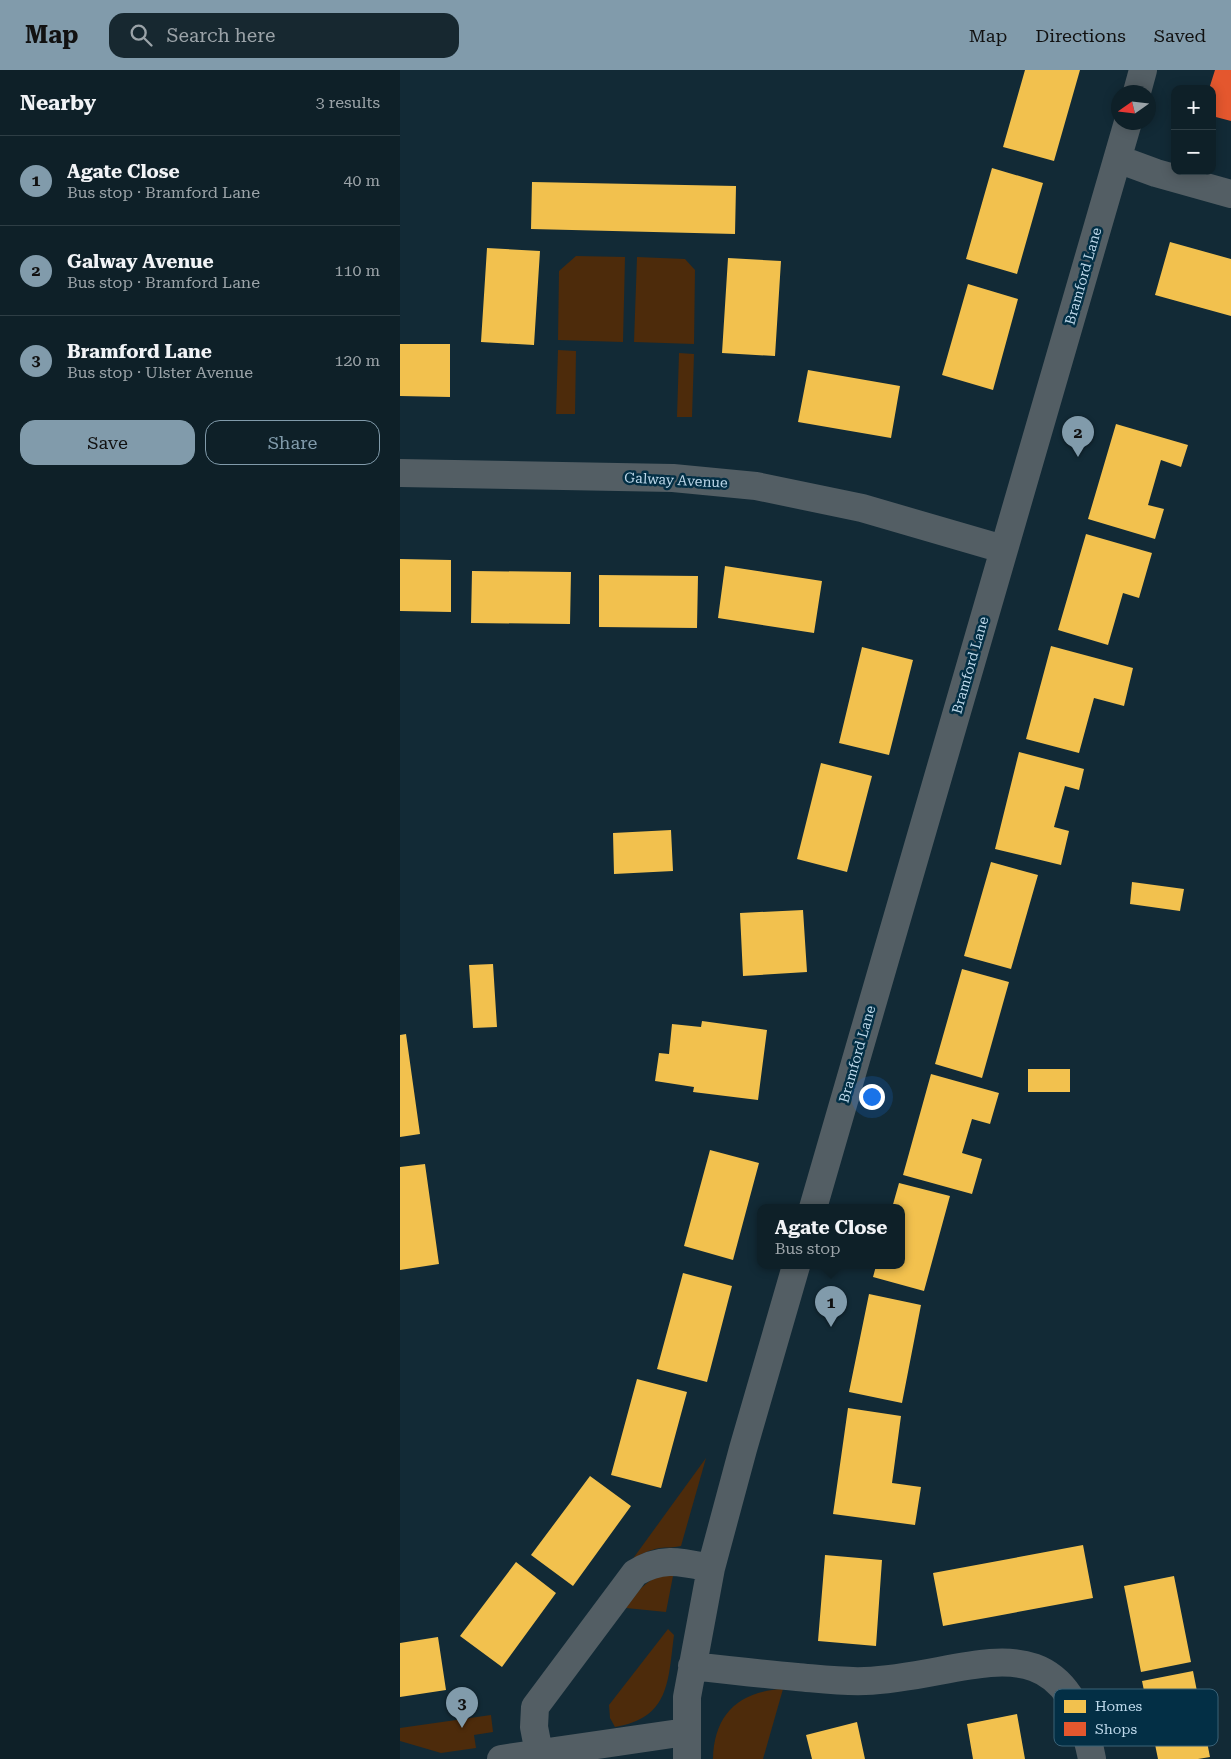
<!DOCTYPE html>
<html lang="en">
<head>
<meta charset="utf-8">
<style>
	body { margin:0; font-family:"Roboto Serif",serif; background:#172830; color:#f1f3f6 }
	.controls { position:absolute; right:15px; top:15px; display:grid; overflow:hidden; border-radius:10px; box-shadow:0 2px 12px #0003 }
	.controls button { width:45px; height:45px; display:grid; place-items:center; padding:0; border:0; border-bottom:1px solid #2e3e45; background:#0e2028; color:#f1f3f6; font:25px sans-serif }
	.compass { position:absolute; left:711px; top:15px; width:45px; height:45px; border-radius:50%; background:#0e2028; box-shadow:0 2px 12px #0003; rotate:256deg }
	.you { position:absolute; left:471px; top:1026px; width:18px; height:18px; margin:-12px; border:4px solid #fff; border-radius:50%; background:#1a73e8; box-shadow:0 0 0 8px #1a73e833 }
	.badge { display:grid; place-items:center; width:32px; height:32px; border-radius:50%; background:#819bab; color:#111; font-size:16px; font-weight:700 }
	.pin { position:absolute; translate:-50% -41px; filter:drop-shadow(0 1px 2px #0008) }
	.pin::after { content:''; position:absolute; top:26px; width:18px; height:15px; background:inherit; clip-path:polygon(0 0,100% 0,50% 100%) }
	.popup { position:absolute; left:357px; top:1134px; width:148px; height:65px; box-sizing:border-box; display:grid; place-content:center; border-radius:10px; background:#0e2028; filter:drop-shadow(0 1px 4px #0005); font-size:16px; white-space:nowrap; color:#9ba3a8 }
	.popup b { font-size:19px; color:#f1f3f6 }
	.popup::after { content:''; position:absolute; left:50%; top:100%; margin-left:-10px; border:10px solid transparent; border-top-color:#0e2028 }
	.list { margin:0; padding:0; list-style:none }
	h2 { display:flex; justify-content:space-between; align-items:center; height:65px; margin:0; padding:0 20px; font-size:21px }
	h2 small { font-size:16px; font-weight:400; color:#9ba3a8 }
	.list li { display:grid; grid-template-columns:32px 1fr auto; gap:15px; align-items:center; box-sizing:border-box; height:90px; padding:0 20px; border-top:1px solid #2e3e45 }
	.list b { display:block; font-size:19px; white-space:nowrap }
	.list p { margin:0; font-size:16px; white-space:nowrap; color:#9ba3a8 }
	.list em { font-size:16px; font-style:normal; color:#9ba3a8 }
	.actions { display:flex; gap:10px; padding:15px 20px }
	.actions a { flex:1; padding:11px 0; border:1px solid #819bab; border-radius:15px; text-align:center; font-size:18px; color:#819bab }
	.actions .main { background:#819bab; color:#111 }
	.icon { flex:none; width:28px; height:28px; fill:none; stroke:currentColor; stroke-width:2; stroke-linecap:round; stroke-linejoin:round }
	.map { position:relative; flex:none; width:831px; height:1689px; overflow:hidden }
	header { display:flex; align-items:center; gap:30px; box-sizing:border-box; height:70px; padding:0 25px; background:#819bab; color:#111 }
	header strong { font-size:24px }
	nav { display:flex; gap:28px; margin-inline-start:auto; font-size:18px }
	.search { width:350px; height:45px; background:#172830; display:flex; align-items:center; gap:12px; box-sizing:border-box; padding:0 18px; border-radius:15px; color:#9ba3a8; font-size:19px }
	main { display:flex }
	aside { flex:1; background:#0e2028 }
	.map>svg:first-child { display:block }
	.green { fill:#4d2b0b }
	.homes { fill:#f2c14e }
	.shops { fill:#e4572e }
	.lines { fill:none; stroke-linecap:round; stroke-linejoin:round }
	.minor { stroke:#535e64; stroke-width:28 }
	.labels { text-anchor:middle; stroke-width:5; stroke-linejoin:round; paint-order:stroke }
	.street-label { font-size:14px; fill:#bdd8ea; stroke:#032f45 }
	.key { fill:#032f45; stroke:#3b6277; stroke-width:1 }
	.key-label { font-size:14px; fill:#bdd8ea }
</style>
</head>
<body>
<header>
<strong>Map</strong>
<div class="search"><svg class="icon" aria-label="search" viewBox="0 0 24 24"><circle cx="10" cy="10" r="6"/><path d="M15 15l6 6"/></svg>Search here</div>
<nav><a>Map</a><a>Directions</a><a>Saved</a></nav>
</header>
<main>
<aside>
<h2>Nearby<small>3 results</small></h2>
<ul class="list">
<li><span class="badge">1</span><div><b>Agate Close</b><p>Bus stop · Bramford Lane</p></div><em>40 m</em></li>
<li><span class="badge">2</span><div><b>Galway Avenue</b><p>Bus stop · Bramford Lane</p></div><em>110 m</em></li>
<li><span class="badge">3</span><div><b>Bramford Lane</b><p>Bus stop · Ulster Avenue</p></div><em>120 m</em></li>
</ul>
<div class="actions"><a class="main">Save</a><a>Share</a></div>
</aside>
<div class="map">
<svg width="831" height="1689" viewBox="0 0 831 1689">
	<rect width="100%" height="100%" fill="#122a36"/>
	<path class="green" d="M 176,186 L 225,187 L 223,272 L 158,270 L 159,201 Z
		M 237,187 L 285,189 L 295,200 L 294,274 L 234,272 Z
		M 158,280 L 176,281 L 175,344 L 156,344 Z
		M 279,283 L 294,284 L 292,347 L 277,347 Z
		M 306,1388 L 281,1476 C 273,1478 267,1477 260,1478 C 249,1480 241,1484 232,1490 Z
		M 268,1502 L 273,1506 L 266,1542 L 226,1538 C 241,1517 244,1512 268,1502 Z
		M 268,1559 L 274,1565 C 268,1611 270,1648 215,1657 L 210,1648 L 209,1635 Z
		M 383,1619 L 363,1689 L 313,1689 C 314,1644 339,1621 383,1619 Z
		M 91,1645 L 93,1662 L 74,1665 L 76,1678 L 41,1683 L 0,1671 L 0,1658 Z"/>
	<path class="homes" d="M 625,0 L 680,0 L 654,91 L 603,77 Z
		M 592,98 L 643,113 L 617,204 L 566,189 Z
		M 132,112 L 336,116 L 335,164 L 131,159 Z
		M 770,172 L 831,189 L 831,246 L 755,225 Z
		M 87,178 L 140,181 L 134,275 L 81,272 Z
		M 328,188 L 381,191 L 375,286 L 322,283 Z
		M 568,214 L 618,229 L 593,320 L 542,305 Z
		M 0,274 L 50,274 L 50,327 L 0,326 Z
		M 408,300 L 500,316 L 491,368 L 398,352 Z
		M 716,354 L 788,375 L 781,397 L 761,390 L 748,435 L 764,439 L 755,469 L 688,449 Z
		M 686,464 L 752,483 L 739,528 L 723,523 L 708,575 L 658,560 Z
		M 0,489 L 51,490 L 51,542 L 0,541 Z
		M 325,496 L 422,511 L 414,563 L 318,548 Z
		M 72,501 L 171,502 L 170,554 L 71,553 Z
		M 199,505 L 298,506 L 297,558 L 199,557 Z
		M 651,576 L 733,598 L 724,636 L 694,628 L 679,683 L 626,669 Z
		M 462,577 L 513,590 L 489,685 L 439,673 Z
		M 619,682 L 684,699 L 679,720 L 665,716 L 654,757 L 669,761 L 661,795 L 595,779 Z
		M 421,693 L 472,706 L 447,802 L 397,789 Z
		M 271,760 L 273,801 L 214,804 L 213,763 Z
		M 591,792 L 638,805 L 611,899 L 564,886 Z
		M 732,812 L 784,819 L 780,841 L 730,834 Z
		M 403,840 L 407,902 L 343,906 L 340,843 Z
		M 93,894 L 97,957 L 73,958 L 69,895 Z
		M 562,899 L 609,912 L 582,1008 L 535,994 Z
		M 302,951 L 367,960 L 358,1030 L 293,1022 L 294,1017 L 255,1011 L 259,983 L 269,984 L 272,954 L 301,957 Z
		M 6,964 L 20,1064 L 0,1067 L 0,965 Z
		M 628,999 L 670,999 L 670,1022 L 628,1022 Z
		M 531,1004 L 599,1023 L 590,1054 L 572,1049 L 562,1083 L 582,1089 L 572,1124 L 503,1105 Z
		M 310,1080 L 359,1093 L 333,1190 L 284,1176 Z
		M 25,1094 L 39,1194 L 0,1200 L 0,1097 Z
		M 499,1113 L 550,1126 L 524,1221 L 473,1207 L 476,1196 L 501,1196 L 501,1138 L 492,1138 Z
		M 283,1203 L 332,1216 L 307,1312 L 257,1299 Z
		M 469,1224 L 521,1235 L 502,1333 L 449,1322 Z
		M 237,1309 L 287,1322 L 261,1418 L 211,1405 Z
		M 448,1338 L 501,1346 L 492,1413 L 521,1417 L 515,1455 L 433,1444 Z
		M 190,1406 L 231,1436 L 173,1516 L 131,1485 Z
		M 683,1475 L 693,1528 L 543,1556 L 533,1503 Z
		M 425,1485 L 482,1490 L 476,1576 L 418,1571 Z
		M 116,1492 L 156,1523 L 102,1597 L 60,1566 Z
		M 774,1506 L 791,1592 L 741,1602 L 724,1516 Z
		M 38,1567 L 46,1620 L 0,1627 L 0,1573 Z
		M 793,1601 L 810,1687 L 798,1689 L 758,1689 L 742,1611 Z
		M 617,1644 L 625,1689 L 573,1689 L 567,1654 Z
		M 457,1652 L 465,1689 L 412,1689 L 406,1665 Z"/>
	<path class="shops" d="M 815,0 L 831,0 L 831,51 L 812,46 L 812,19 L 809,19 Z"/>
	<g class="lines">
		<path class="minor" d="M 737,22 L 743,0
			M 718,89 L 756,103 L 831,124
			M 0,403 L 273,408 L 356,416 L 462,438 L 603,479
			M 413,1138 L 728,52
			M 292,1596 C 327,1600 362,1604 397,1607 C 420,1609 443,1612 465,1611 C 568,1608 663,1539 692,1689
			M 139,1683 L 134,1657 L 135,1637 L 235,1503 C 262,1486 282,1492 311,1498
			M 101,1689 L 286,1662
			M 287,1689 L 287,1627 L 311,1498 L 343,1379 L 396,1196"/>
	</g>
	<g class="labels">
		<g class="street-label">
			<text transform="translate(683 206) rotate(-74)" y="5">Bramford Lane</text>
			<text transform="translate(276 410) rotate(3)" y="5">Galway Avenue</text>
			<text transform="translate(570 595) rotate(-74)" y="5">Bramford Lane</text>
			<text transform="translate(457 984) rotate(-74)" y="5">Bramford Lane</text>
		</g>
	</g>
	<rect x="654" y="1619" width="164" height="57" rx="8" class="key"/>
	<rect x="664" y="1630" width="22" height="13" fill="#f2c14e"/>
	<rect x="664" y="1652" width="22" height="14" fill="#e4572e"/>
	<g class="key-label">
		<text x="695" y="1641">Homes</text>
		<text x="695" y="1664">Shops</text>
	</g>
</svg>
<div class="controls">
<button>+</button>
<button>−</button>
</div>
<svg class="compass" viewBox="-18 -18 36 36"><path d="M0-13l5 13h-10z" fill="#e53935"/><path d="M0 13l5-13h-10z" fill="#9ba3a8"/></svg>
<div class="you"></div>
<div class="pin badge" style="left:431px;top:1257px">1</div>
<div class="popup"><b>Agate Close</b>Bus stop</div>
<div class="pin badge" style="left:678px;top:387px">2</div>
<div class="pin badge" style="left:62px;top:1658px">3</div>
</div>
</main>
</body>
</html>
